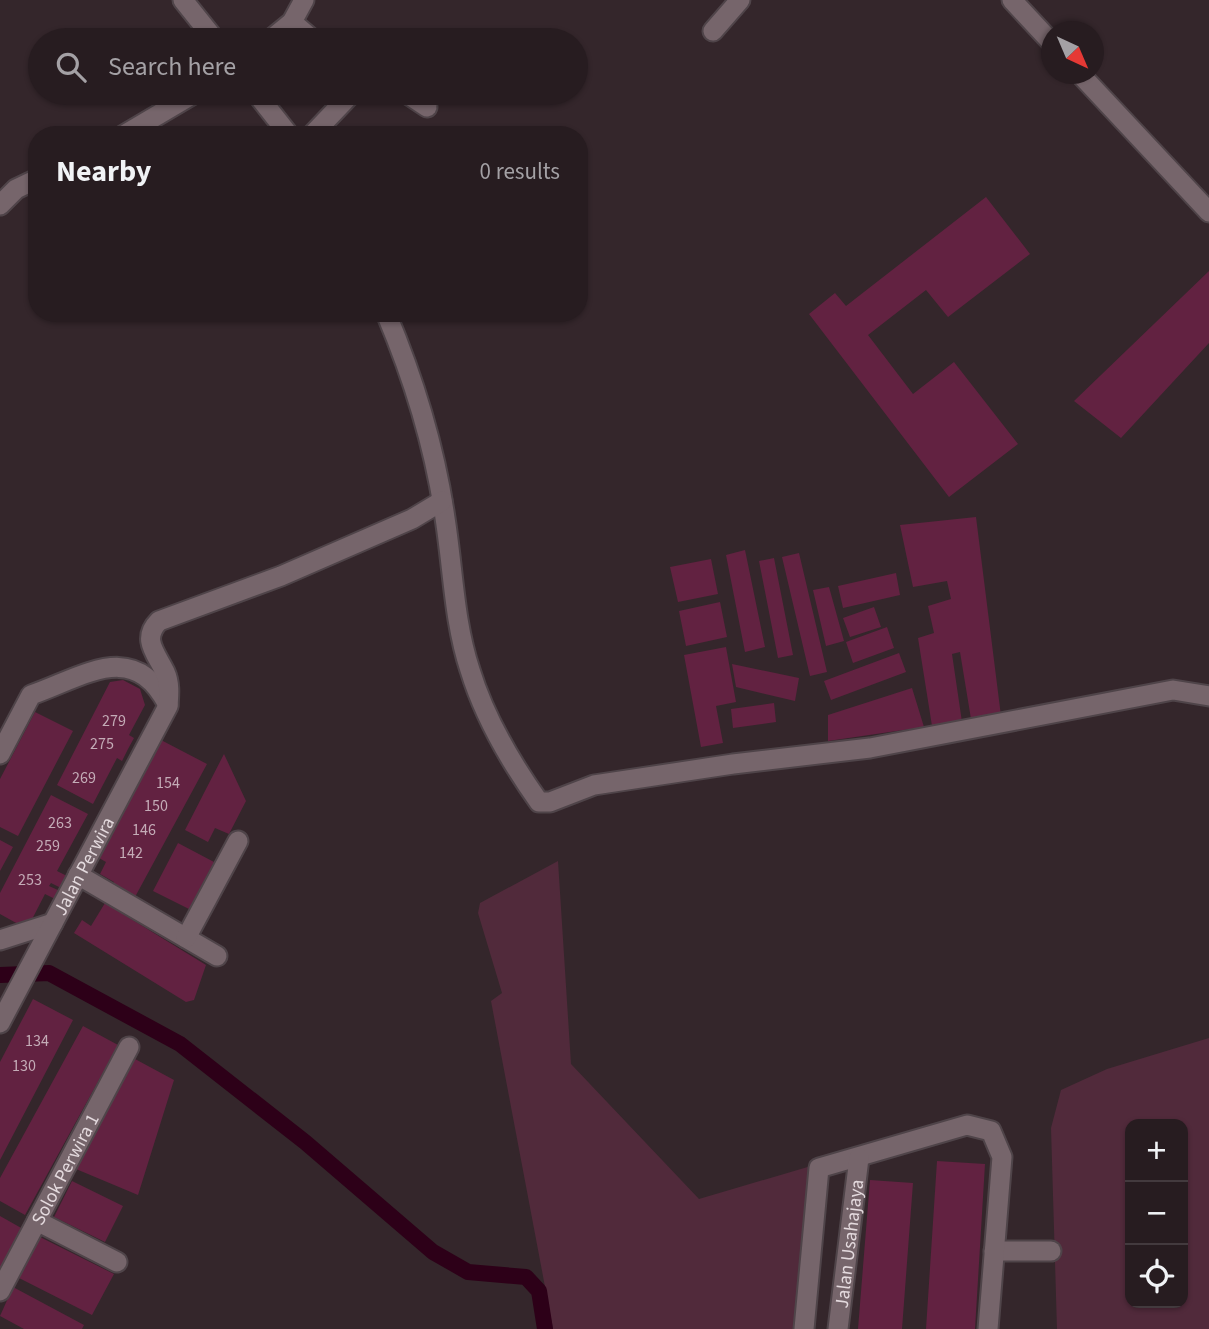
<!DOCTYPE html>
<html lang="en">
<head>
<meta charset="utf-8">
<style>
	body { margin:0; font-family:"Source Sans 3",sans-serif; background:#33292d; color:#f1f3f6 }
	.controls { position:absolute; right:21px; bottom:21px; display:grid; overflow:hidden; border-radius:14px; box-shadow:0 2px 5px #0004 }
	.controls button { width:63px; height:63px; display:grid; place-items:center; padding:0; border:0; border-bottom:2px solid #433a3e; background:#271c20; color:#f1f3f6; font:35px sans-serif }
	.compass { position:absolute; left:1041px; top:21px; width:63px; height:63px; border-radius:50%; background:#271c20; box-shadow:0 2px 5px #0004; rotate:136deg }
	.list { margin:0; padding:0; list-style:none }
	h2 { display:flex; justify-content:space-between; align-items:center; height:91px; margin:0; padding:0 28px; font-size:30px }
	h2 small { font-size:23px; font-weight:400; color:#a4a1a5 }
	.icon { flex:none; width:38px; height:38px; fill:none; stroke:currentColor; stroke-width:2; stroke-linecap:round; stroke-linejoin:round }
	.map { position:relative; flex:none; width:1209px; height:1329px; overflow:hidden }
	.search { position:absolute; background:#271c20; box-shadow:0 2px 5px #0004; left:28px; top:28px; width:560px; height:77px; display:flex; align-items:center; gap:18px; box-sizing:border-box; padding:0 24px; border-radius:38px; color:#a4a1a5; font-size:26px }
	.panel { position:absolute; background:#271c20; box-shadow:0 2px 5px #0004; left:28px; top:126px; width:560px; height:196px; border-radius:28px }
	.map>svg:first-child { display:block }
	.green { fill:#512a3b; fill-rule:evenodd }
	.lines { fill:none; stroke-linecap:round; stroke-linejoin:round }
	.canal { stroke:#2d0018; stroke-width:16 }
	.building { fill:#622241 }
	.minor-casing { stroke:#4f4449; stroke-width:23 }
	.minor { stroke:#76656b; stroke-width:19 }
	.labels { text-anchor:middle; stroke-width:5; stroke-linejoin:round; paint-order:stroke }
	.number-label { font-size:16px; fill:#c4acb7 }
	.street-label { font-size:19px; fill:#e4dade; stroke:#291c22 }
</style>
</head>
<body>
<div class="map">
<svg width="1209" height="1329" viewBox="0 0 1209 1329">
	<rect width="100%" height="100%" fill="#34262b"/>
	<path class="green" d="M 558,861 L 571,1064 L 699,1199 L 811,1166 L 793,1329 L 553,1329 L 491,1001 L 502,993 L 478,913 L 480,903 Z
		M 1209,1038 L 1209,1329 L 1057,1329 L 1051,1128 L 1061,1090 L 1107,1069 ZM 1130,1124 L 1183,1124 L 1183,1303 L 1130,1303 Z"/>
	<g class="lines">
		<path class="canal" d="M 0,975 L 49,973 L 180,1044 L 305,1142 L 433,1252 L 468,1272 L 526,1277 L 539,1291 L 545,1329"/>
	</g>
	<path class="building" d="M 986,197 L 1030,254 L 948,317 L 926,290 L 868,335 L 913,394 L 954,362 L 1018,444 L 949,497 L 809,314 L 835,293 L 846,306 Z
		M 1209,271 L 1209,343 L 1121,438 L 1074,401 Z
		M 976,517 L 1001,716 L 971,719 L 960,652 L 952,654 L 962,722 L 932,726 L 918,638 L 934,633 L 928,606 L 951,599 L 947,581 L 913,587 L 900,525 Z
		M 745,550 L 765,647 L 745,652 L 726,555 Z
		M 799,553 L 827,672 L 810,676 L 782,557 Z
		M 774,558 L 793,655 L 778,658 L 759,561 Z
		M 711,559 L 718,594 L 678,602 L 670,567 Z
		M 896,573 L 900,595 L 843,608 L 838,586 Z
		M 829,587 L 844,641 L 826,646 L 813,590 Z
		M 720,602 L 727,637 L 686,646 L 679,611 Z
		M 874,607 L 881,627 L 850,637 L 843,618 Z
		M 887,627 L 894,648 L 853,663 L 846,642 Z
		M 726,647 L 736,702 L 716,706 L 723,743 L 701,747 L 684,655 Z
		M 899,653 L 906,672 L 831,700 L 824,681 Z
		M 732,664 L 799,678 L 795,701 L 736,687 Z
		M 123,680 L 140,689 L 145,705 L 129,735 L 134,738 L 128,749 L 122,761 L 117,758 L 93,804 L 57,785 L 110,682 Z
		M 912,688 L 924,727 L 828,741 L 828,715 Z
		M 774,703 L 776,722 L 733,728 L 731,709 Z
		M 35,712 L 73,731 L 18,836 L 0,827 L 0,779 Z
		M 161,740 L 207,764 L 135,897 L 112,886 L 114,882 L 100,874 L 106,862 L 99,858 Z
		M 224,754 L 246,801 L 229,834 L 215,828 L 208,842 L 185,830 Z
		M 51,795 L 88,814 L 57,871 L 67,876 L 61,888 L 51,883 L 49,886 L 60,891 L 55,899 L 45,894 L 27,929 L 0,914 L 0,893 Z
		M 0,840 L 13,847 L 0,871 Z
		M 178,843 L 214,862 L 189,909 L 153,891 Z
		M 105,903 L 206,965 L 194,1000 L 186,1002 L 74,933 L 82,920 L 91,926 Z
		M 33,999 L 73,1020 L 0,1160 L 0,1062 Z
		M 83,1026 L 118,1045 L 25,1215 L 0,1201 L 0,1178 Z
		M 135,1059 L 174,1080 L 138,1195 L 76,1169 Z
		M 937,1161 L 985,1164 L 975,1329 L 926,1329 Z
		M 870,1180 L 913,1183 L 902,1329 L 858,1329 Z
		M 72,1181 L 123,1206 L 105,1242 L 54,1217 Z
		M 0,1216 L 23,1229 L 0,1272 Z
		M 40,1237 L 114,1274 L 92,1315 L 19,1278 Z
		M 13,1287 L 84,1325 L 82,1329 L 24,1329 L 0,1316 Z"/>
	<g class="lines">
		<g class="minor-casing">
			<g id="minor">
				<path d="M 183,0 L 215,40"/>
				<path d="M 1012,0 L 1052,43"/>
				<path d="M 292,22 L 313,40"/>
				<path d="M 713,31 L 740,0"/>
				<path d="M 270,40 L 292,22 L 304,0"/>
				<path d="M 1080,74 L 1209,212"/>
				<path d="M 256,93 L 289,135"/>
				<path d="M 406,93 L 427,107"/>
				<path d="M 124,135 L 195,93"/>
				<path d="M 312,135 L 352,93"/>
				<path d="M 0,205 L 16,189 L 37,179"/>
				<path d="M 386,313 C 413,377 435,449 445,518 C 453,568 454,622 470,670 C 484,716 512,764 539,802 L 550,802 L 594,785 L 733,764 L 870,748 L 1173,690 L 1209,696"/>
				<path d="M 0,754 L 31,695 C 85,676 134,639 168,705"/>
				<path d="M 78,875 L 217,956"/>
				<path d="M 186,938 L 238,841"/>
				<path d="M 0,940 L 53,923"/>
				<path id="s1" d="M 0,1023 L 168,706 C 169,694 170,683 165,672 C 156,653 141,639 159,621 L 281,576 L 412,519 L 442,501"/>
				<path d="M 37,1221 L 117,1262"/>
				<path d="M 994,1251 L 1051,1251"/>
				<path id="s2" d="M 0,1291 L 129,1047"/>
				<path d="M 804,1329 L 819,1168 L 967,1125 L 991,1131 L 1002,1157 L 988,1329"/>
				<path id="s3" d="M 838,1329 L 859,1158"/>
			</g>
		</g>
		<use href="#minor" class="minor"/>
	</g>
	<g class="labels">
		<g class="number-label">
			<text x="114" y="726">279</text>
			<text x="102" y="749">275</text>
			<text x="84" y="783">269</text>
			<text x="168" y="788">154</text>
			<text x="156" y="811">150</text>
			<text x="60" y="828">263</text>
			<text x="144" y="835">146</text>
			<text x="48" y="851">259</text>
			<text x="131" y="858">142</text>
			<text x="30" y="885">253</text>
			<text x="37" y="1046">134</text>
			<text x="24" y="1071">130</text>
		</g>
		<g class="street-label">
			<text dy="7" stroke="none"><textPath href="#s1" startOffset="178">Jalan Perwira</textPath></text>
			<text dy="7" stroke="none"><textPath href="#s2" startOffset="138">Solok Perwira 1</textPath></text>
			<text dy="7" stroke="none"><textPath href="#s3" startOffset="86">Jalan Usahajaya</textPath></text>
		</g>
	</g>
</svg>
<div class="controls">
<button>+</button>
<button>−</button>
<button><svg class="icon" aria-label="locate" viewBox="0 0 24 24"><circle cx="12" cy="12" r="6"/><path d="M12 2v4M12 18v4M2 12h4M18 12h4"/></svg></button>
</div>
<svg class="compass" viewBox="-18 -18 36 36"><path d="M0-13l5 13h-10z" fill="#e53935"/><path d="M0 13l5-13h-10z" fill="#a4a1a5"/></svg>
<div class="search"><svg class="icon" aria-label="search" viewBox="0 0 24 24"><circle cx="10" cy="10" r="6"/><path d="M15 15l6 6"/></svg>Search here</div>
<section class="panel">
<h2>Nearby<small>0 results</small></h2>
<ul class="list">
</ul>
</section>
</div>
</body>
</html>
